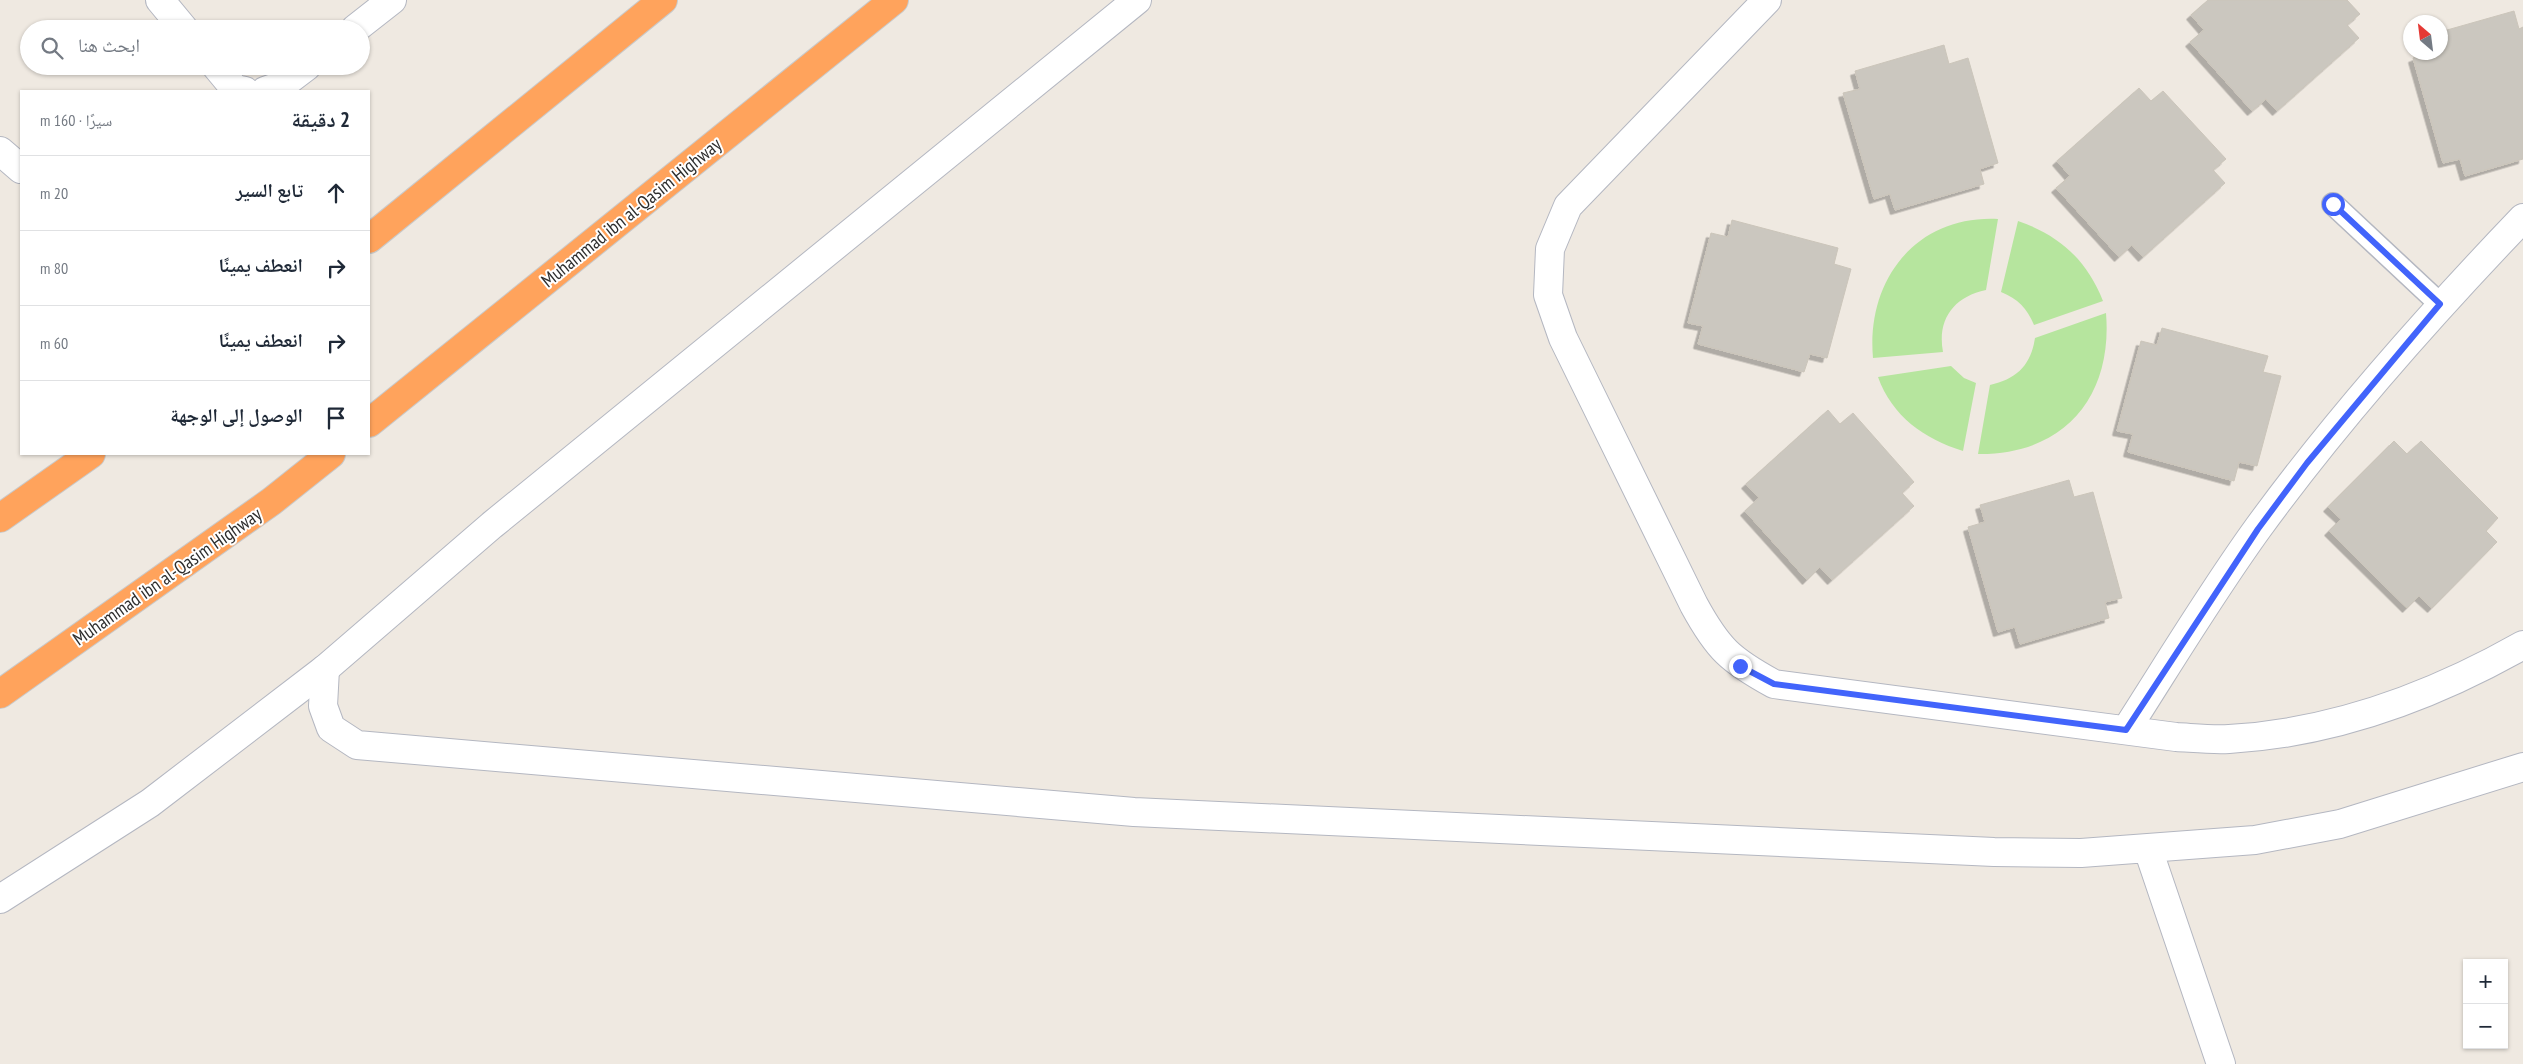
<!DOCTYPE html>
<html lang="ar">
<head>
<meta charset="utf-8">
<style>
	body { margin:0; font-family:"PT Sans Narrow","Noto Naskh Arabic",sans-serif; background:#f6f6f7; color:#1f2937; direction:rtl }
	.controls { position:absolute; right:15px; bottom:15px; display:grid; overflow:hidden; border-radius:0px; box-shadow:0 1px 4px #0004 }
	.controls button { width:45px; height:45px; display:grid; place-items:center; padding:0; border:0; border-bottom:1px solid #e0e1e3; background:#fff; color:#1f2937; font:25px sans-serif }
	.compass { position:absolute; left:2403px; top:15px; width:45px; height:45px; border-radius:50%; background:#fff; box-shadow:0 1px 4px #0004; rotate:332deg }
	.stop { position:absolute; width:15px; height:15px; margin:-11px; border:4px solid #4264fb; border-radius:50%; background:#fff }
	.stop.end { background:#4264fb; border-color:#fff; box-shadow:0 1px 5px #0008 }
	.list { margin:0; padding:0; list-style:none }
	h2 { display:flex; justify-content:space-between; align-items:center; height:65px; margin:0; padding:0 20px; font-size:21px }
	h2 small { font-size:16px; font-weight:400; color:#747a83 }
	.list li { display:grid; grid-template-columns:32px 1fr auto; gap:15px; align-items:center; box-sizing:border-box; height:75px; padding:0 20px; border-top:1px solid #e0e1e3 }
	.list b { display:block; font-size:19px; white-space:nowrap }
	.list em { font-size:16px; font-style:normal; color:#747a83 }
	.icon { flex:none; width:28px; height:28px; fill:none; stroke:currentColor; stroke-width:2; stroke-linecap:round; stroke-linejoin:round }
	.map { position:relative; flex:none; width:2523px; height:1064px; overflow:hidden; direction:ltr }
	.search { position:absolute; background:#fff; box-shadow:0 1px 4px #0004; left:20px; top:20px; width:350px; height:55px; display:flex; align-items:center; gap:12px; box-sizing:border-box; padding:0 18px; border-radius:28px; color:#747a83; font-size:19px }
	.panel { position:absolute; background:#fff; box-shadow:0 1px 4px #0004; left:20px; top:90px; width:350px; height:365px; border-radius:0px; direction:rtl }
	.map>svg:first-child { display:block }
	.green { fill:#b6e59e }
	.building { fill:#cbc7bf; stroke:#cbc5ba; filter:url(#shadow) }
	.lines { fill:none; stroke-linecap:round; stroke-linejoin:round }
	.service-casing { stroke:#b4b7c1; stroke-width:24 }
	.minor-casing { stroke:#b4b7c1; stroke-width:30 }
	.tertiary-casing { stroke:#b4b7c1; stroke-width:30 }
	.motorway-casing { stroke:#c9c9c9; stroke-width:30 }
	.service { stroke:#fff; stroke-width:21 }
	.minor { stroke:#fff; stroke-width:28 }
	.tertiary { stroke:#fff; stroke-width:28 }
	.motorway { stroke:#ffa35c; stroke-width:28 }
	.route { stroke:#4264fb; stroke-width:6 }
	.labels { text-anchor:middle; stroke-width:4; stroke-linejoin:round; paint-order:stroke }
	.street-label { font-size:19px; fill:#2e2e2e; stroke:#fff }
</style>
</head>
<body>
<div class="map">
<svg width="2523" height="1064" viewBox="0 0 2523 1064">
	<defs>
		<filter id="shadow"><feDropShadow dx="-4.5" dy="4.5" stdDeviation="0" flood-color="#0004"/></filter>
	</defs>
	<rect width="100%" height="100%" fill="#efe9e1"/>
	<path class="green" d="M 1998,219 L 1986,290 C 1953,297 1937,320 1943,352 L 1873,358 C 1866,280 1916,215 1998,219 Z
		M 2018,221 C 2059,235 2087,260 2103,301 L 2034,325 C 2027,308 2018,299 2001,292 Z
		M 2106,313 C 2113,397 2064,455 1978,454 L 1990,385 C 2017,379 2031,365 2035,338 Z
		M 1951,366 L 1964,378 L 1976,383 L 1963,451 C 1924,439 1892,416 1878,377 Z"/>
	<path class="building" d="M 2208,0 L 2347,0 L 2360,14 L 2347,25 L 2359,38 L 2277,111 L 2266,99 L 2252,111 L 2190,42 L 2204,30 L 2191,15 Z
		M 2514,11 L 2519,29 L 2523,27 L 2523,159 L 2465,176 L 2460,159 L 2443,163 L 2413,58 L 2429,52 L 2440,52 L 2440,32 Z
		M 1944,45 L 1949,64 L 1968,58 L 1998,163 L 1980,169 L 1984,184 L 1895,210 L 1890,194 L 1874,199 L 1843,93 L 1860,89 L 1855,71 Z
		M 2139,88 L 2151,101 L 2163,91 L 2226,159 L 2213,170 L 2225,183 L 2143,257 L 2132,245 L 2119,257 L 2056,188 L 2070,176 L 2057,161 Z
		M 1732,220 L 1838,248 L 1834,264 L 1851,269 L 1827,358 L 1810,354 L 1804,372 L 1698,344 L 1703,326 L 1688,323 L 1711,233 L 1728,237 Z
		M 2162,328 L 2268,356 L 2263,372 L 2281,376 L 2257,466 L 2239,462 L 2234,481 L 2128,452 L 2133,434 L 2117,431 L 2141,341 L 2157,345 Z
		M 1828,410 L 1840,424 L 1853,413 L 1914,482 L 1902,493 L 1914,506 L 1832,580 L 1820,567 L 1807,580 L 1745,511 L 1759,498 L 1746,484 Z
		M 2394,441 L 2407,454 L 2421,441 L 2498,518 L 2486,531 L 2497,542 L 2432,608 L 2419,596 L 2407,608 L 2329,531 L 2341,519 L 2328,507 Z
		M 2069,480 L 2074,497 L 2093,492 L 2122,598 L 2105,602 L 2109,618 L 2020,644 L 2015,627 L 1998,632 L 1968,527 L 1985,522 L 1980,505 Z"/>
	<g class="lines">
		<g class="service-casing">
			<path id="service" d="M 2333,204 L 2440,304"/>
		</g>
		<g class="minor-casing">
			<path id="minor" d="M 160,0 L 184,29
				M 1767,0 L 1568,206 L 1550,249 L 1548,295 L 1563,338 L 1694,605 C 1718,649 1730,660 1774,684 L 2176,737 C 2194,738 2212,740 2229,739 C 2334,733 2433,696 2523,645
				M 355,29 L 392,0
				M 216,66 L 235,89 L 245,91
				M 265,91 L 282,85 L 307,66
				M 0,151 L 21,169
				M 325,669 L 323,706 L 331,728 L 357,745 L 1134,812 L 1994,852 L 2081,853 L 2255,840 L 2340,824 L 2523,767
				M 2126,730 C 2169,663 2211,593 2258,528 C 2338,418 2429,316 2523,218
				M 2148,849 L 2221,1064"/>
		</g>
		<g class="tertiary-casing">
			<path id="tertiary" d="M 0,899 L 150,803 L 325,669 L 492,525 L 1137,0"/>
		</g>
		<g class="motorway-casing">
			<path id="motorway" d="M 369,239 L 663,0
				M 369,423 L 894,0
				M 0,518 L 91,454
				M 0,694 L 272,501 L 331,454"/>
		</g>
		<use href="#service" class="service"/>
		<use href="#minor" class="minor"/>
		<use href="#tertiary" class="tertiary"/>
		<use href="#motorway" class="motorway"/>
	</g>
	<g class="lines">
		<path class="route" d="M 1740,666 L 1774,684 L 2126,730 L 2258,529 L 2307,463 L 2440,304 L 2333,204"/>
	</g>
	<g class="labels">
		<g class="street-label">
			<text transform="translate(631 212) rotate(-39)" y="7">Muhammad ibn al-Qasim Highway</text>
			<text transform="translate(167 576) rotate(-35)" y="7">Muhammad ibn al-Qasim Highway</text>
		</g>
	</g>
</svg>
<div class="controls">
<button>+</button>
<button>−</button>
</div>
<svg class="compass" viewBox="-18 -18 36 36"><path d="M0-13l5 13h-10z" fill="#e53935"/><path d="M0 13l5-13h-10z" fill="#747a83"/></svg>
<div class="stop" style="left:2333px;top:204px"></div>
<div class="stop end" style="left:1740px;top:666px"></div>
<div class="search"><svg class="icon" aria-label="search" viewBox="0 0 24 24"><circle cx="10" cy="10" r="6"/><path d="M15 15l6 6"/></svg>ابحث هنا</div>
<section class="panel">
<h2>2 دقيقة<small>سيرًا · 160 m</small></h2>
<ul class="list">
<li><svg class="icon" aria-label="ahead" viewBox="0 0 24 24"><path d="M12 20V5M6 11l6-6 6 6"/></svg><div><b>تابع السير</b></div><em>20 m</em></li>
<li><svg class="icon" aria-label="right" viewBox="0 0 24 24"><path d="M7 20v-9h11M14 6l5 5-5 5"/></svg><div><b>انعطف يمينًا</b></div><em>80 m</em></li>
<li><svg class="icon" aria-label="right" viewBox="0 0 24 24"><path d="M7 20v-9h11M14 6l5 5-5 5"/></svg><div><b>انعطف يمينًا</b></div><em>60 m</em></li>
<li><svg class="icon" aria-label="arrive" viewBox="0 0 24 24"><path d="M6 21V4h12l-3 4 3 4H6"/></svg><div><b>الوصول إلى الوجهة</b></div></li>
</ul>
</section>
</div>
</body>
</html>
